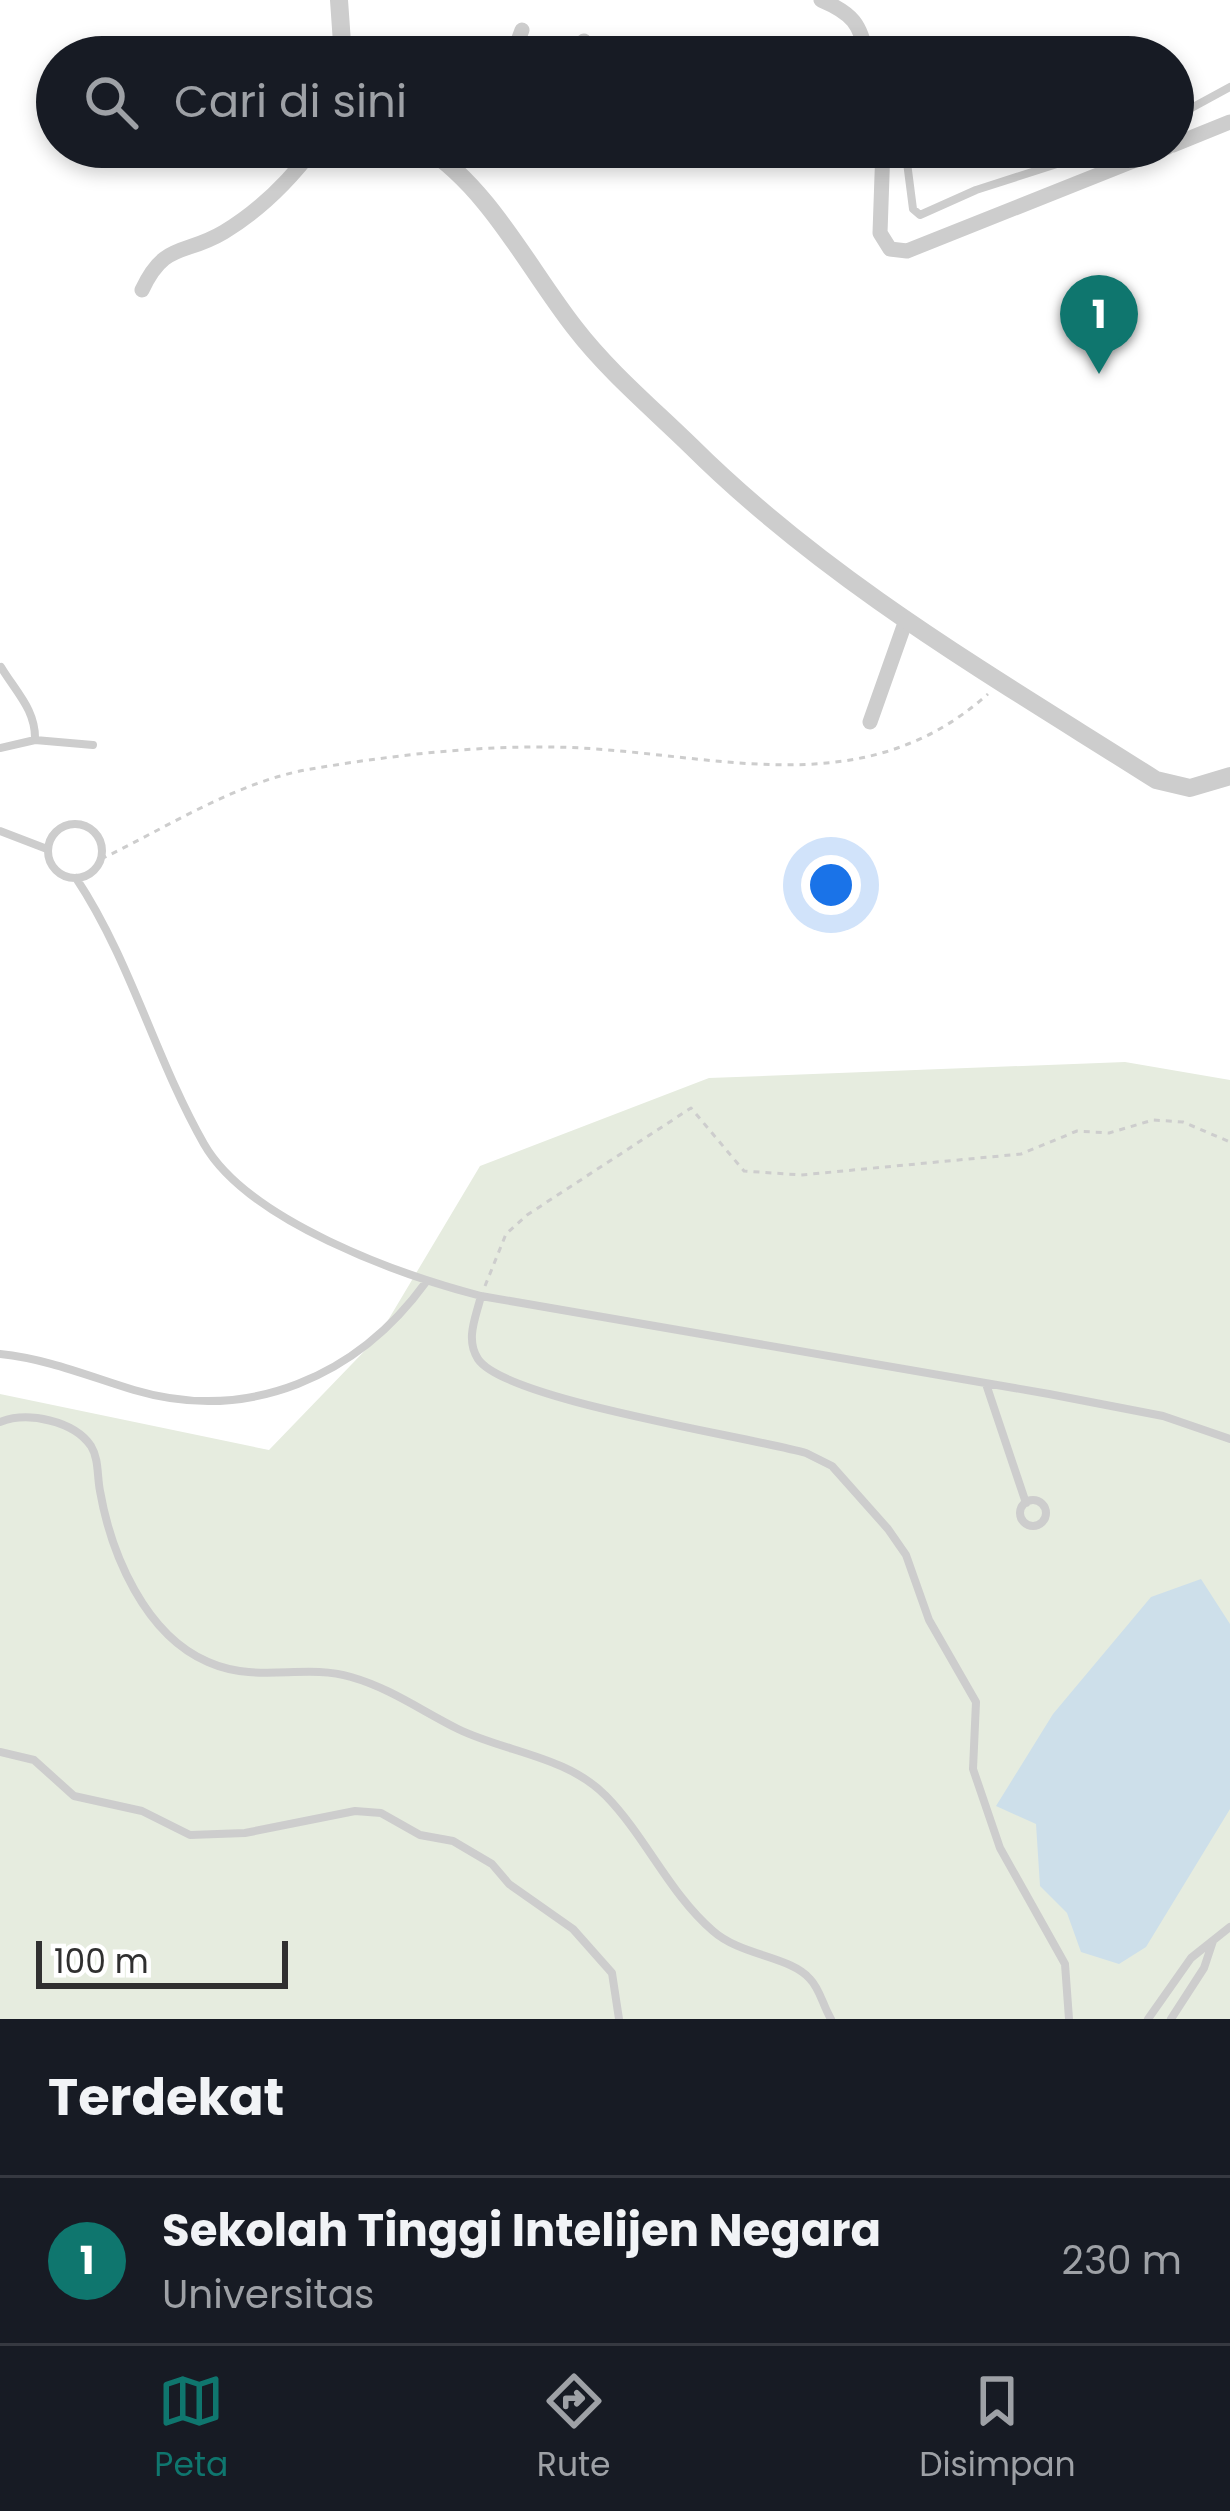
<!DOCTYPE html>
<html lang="id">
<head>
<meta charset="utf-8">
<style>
	body { margin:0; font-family:Poppins,sans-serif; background:#20242c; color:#f1f3f6 }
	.scale { position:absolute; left:36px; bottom:30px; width:252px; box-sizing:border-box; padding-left:12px; border:6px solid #303030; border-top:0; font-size:33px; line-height:42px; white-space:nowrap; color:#303030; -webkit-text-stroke:9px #fff; paint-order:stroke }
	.you { position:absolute; left:831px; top:885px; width:42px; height:42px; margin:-30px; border:9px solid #fff; border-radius:50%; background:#1a73e8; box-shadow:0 0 0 18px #1a73e833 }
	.badge { display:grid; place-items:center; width:78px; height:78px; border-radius:50%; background:#0f766e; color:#fff; font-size:39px; font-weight:700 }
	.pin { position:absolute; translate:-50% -99px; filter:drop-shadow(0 3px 6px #0008) }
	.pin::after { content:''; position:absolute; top:63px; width:42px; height:36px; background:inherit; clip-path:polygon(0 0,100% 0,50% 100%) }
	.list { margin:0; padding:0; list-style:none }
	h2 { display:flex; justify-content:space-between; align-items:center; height:156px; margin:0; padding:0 48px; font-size:51px }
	h2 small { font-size:39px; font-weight:400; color:#9ea1a6 }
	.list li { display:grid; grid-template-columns:78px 1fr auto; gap:36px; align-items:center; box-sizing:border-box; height:168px; padding:0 48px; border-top:3px solid #363941 }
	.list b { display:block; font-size:45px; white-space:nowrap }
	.list p { margin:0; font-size:39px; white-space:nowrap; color:#9ea1a6 }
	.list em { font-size:39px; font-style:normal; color:#9ea1a6 }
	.icon { flex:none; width:66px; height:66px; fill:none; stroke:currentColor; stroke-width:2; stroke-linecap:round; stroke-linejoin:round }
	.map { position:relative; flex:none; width:1230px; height:2019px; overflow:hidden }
	.search { position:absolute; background:#171b24; box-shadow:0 6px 18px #0003; left:36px; right:36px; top:36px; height:132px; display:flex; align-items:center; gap:30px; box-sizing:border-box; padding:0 42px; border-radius:66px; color:#9ea1a6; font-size:45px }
	.sheet { height:324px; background:#171b24 }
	nav { display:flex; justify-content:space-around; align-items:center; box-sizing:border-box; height:168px; border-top:3px solid #363941; background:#171b24; font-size:33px; color:#9ea1a6 }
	nav a { display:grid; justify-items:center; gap:6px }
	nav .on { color:#0f766e }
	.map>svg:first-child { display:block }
	.green { fill:#e6ecdf }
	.water { fill:#cddfea }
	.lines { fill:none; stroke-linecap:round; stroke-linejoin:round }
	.path { stroke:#cdcdcd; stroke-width:3; stroke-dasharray:6 6; stroke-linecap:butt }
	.service { stroke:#cdcdcd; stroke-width:8 }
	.minor { stroke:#cdcdcd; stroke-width:15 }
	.tertiary { stroke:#cdcdcd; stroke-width:18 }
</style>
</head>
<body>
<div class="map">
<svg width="1230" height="2019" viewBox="0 0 1230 2019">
	<rect width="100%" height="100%" fill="#fff"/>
	<path class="green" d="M 1125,1062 L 1230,1080 L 1230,2019 L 0,2019 L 0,1394 L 269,1450 L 378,1337 L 480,1166 L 709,1078 Z"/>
	<path class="water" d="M 1201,1579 L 1230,1624 L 1230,1809 L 1146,1947 L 1119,1964 L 1081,1952 L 1067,1913 L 1040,1886 L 1036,1824 L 996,1806 L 1053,1714 L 1151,1597 Z"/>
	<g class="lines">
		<path class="path" d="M 101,859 C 168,827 238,781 311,769 C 387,756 472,746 549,747 C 704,748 857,811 988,694
			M 485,1286 L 506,1234 L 527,1215 L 691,1108 L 744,1171 L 801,1175 L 1021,1154 L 1077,1131 L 1109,1133 L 1153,1120 L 1183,1122 L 1230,1142"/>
		<path class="service" d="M 1173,118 L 1230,87
			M 905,147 L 913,209 L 920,215 L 976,190 L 1110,147
			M 35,740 L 93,745
			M 0,748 L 35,740 C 36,710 16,692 1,667
			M48 851a27 27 0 1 1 54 0a27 27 0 1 1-54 0Z
			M 0,831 L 47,849
			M 76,878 C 131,961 155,1058 204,1144 C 248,1221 400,1275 481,1296 L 1049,1394 L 1163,1416 L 1230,1439
			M 481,1296 C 476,1317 465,1339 478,1359 C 505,1400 746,1436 806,1453 L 832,1466 L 888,1529 L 906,1555 L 929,1620 L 976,1702 L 973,1769 L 1000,1848 L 1065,1964 L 1069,2019
			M 0,1354 C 48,1359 88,1376 134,1390 C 249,1424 358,1376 426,1282
			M 986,1384 L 1026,1503
			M 0,1422 C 28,1411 74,1421 91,1446 C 99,1459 97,1476 100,1491 C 111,1554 145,1635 208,1662 C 258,1684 304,1663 351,1677 C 390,1688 422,1711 458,1729 C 505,1752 567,1756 606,1796 C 646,1837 669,1893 713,1931 C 741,1956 790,1956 810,1979 C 820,1989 823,2006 831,2019
			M1020 1513a13 13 0 1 1 26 0a13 13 0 1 1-26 0Z
			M 0,1752 L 34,1760 L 74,1796 L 142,1811 L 190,1835 L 245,1833 L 355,1811 L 381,1813 L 420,1835 L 453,1841 L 492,1864 L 509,1884 L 573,1929 L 612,1973 L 619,2019
			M 1148,2019 L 1191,1958 L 1230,1927
			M 1171,2019 L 1204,1968 L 1213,1941"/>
		<path class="minor" d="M 821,0 C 852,13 861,24 867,57
			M 512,57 L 522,30
			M 579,57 L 584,41
			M 1173,145 L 1230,122
			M 883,147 L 880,233 L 890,249 L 907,251 L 1168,147
			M 445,160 L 477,147
			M 142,290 C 165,241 184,256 224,232 C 259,211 290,180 315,147
			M 870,722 L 905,623"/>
		<path class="tertiary" d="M 339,0 L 343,57
			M 425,147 C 490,189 528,268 575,328 C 608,371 652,408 691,446 C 828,582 994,677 1156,780 L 1190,788 L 1230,776"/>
	</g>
</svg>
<div class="scale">100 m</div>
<div class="you"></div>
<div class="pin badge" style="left:1099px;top:374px">1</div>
<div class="search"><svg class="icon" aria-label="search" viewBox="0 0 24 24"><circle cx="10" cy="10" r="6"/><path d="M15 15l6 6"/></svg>Cari di sini</div>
</div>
<section class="sheet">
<h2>Terdekat<small></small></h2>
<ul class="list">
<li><span class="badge">1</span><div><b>Sekolah Tinggi Intelijen Negara</b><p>Universitas</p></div><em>230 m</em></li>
</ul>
</section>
<nav>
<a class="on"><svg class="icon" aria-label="map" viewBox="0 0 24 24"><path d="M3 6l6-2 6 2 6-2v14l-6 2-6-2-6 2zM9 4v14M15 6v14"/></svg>Peta</a>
<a><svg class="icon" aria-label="directions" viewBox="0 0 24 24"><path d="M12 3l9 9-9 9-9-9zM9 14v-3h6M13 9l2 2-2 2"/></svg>Rute</a>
<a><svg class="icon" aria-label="saved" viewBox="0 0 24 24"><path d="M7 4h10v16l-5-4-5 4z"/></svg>Disimpan</a>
</nav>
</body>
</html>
